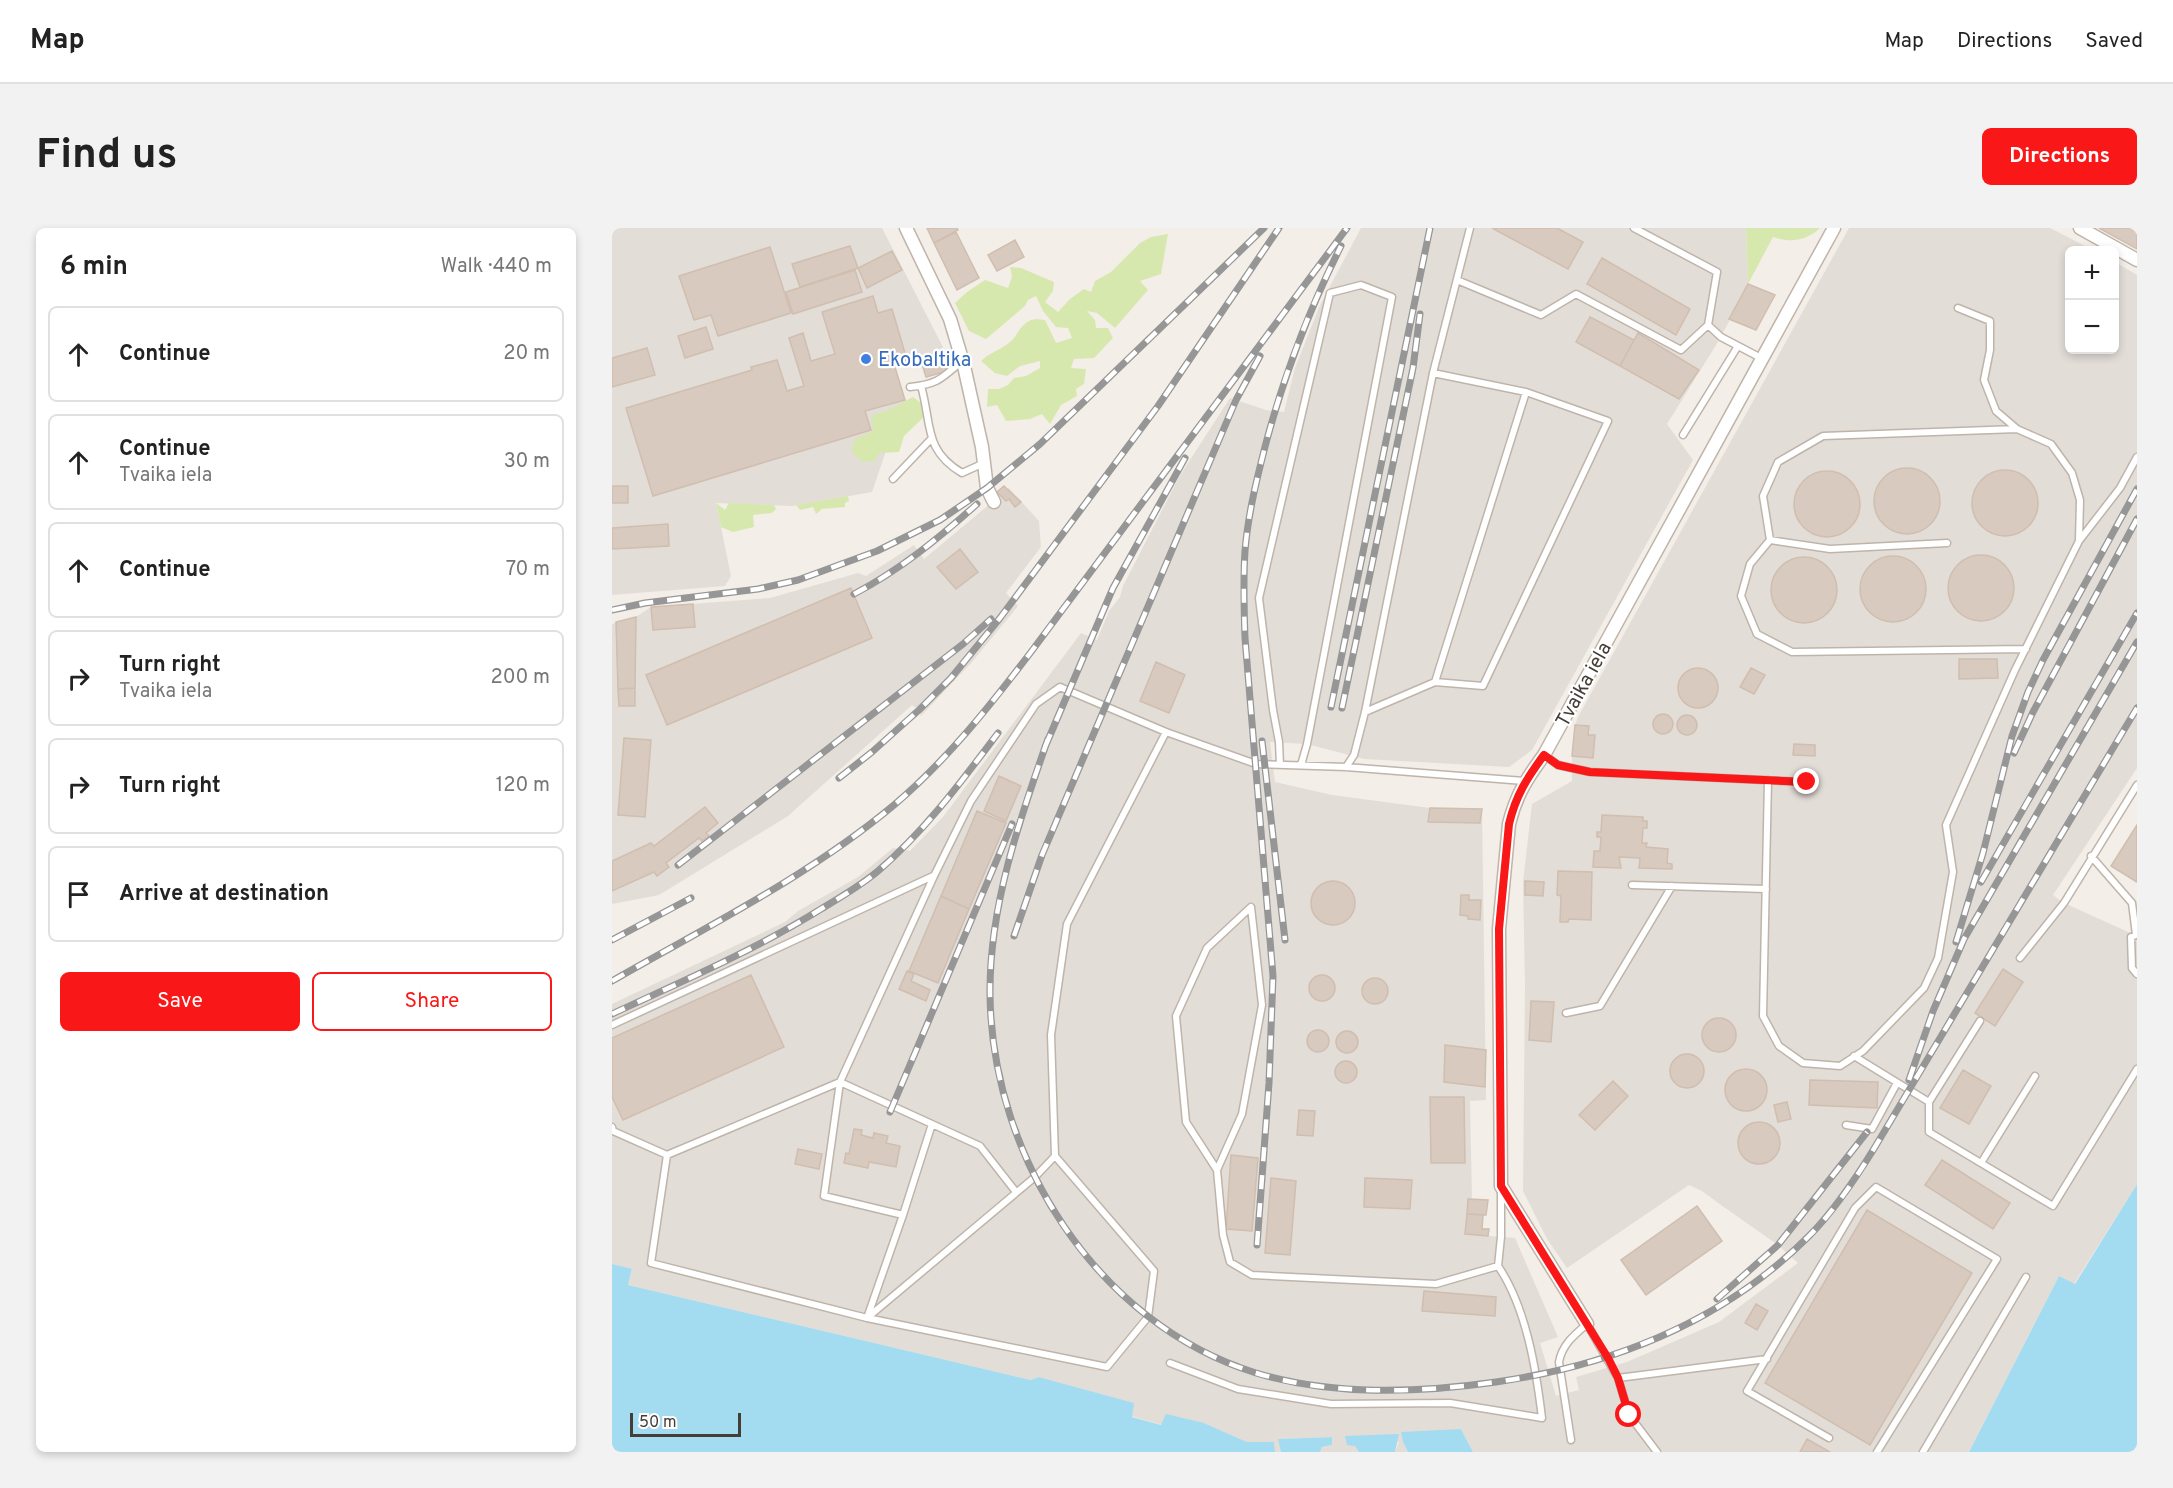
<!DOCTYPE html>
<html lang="en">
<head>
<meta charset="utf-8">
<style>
	body { margin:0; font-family:Overpass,sans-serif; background:#f2f2f2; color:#222 }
	.controls { position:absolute; right:18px; top:18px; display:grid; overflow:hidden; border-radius:9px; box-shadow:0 3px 9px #0003 }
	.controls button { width:54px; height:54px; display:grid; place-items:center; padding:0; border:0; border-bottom:2px solid #e0e0e0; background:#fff; color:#222; font:30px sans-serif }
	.scale { position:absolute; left:18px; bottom:15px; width:111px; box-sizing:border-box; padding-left:6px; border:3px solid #463d36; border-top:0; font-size:16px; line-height:21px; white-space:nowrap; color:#463d36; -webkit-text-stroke:4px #fff; paint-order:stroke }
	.stop { position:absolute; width:18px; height:18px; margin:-14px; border:4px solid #fa1717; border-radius:50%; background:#fff }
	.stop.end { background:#fa1717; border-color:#fff; box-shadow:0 2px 6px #0008 }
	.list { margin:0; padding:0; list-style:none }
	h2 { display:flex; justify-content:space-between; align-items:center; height:78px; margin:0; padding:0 24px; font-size:26px }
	h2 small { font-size:20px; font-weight:400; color:#767676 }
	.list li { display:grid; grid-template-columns:39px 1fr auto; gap:18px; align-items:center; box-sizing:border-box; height:96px; margin:0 12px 12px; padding:0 12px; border:2px solid #e0e0e0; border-radius:9px }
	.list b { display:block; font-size:22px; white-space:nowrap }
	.list p { margin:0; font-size:20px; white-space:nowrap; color:#767676 }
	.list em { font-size:20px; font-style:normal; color:#767676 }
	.actions { display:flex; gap:12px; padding:18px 24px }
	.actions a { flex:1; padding:14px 0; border:2px solid #fa1717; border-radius:9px; text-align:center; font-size:21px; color:#fa1717 }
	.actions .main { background:#fa1717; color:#fff }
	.icon { flex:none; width:33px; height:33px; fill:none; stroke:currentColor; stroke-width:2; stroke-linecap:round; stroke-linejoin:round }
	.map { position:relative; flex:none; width:1525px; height:1224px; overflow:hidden; border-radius:9px }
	header { display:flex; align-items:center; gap:36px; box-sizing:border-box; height:84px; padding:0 30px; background:#fff; border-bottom:2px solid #e0e0e0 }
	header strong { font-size:28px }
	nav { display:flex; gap:33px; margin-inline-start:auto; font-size:21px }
	.intro { display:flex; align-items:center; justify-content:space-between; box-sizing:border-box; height:144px; padding:0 36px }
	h1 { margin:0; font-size:42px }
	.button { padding:15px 27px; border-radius:9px; background:#fa1717; color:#fff; font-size:21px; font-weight:700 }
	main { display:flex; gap:36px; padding:0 36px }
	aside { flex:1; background:#fff; border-radius:9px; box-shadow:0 3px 9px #0003 }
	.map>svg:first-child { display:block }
	.industrial { fill:#e3ddd8 }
	.green { fill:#d7e8af }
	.water { fill:#a3dcf0 }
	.building { fill:#d8cabf; stroke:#d0beaf; stroke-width:1.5 }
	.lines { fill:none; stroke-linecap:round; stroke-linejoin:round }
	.lane-casing { stroke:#bfb4a9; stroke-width:9 }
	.street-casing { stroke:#bfb4a9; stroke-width:15 }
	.lane { stroke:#fff; stroke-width:6 }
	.street { stroke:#fff; stroke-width:12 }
	.rail-casing { stroke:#969696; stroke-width:7 }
	.rail { stroke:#fff; stroke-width:4.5; stroke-dasharray:14; stroke-linecap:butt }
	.route { stroke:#fa1717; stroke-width:8 }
	.shop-dot { fill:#3f7fe0; stroke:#fff; stroke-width:2 }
	.labels { text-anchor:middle; stroke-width:4.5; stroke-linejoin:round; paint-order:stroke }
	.shop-label { font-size:20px; fill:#366cbe; stroke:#fff; text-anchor:start }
	.street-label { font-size:20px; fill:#463d36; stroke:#fff }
</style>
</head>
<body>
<header>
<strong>Map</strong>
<nav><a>Map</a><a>Directions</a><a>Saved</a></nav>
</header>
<div class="intro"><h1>Find us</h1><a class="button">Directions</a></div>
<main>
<aside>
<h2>6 min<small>Walk · 440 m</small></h2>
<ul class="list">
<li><svg class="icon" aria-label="ahead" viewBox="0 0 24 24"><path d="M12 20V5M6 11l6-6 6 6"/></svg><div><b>Continue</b></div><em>20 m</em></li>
<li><svg class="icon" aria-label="ahead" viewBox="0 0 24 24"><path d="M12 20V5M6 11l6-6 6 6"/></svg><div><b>Continue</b><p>Tvaika iela</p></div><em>30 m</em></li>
<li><svg class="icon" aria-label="ahead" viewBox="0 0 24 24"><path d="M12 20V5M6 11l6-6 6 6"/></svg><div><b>Continue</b></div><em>70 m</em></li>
<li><svg class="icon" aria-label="right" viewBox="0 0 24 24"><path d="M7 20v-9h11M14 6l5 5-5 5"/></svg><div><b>Turn right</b><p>Tvaika iela</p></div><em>200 m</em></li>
<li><svg class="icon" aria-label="right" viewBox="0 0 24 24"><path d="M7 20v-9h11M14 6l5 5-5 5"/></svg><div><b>Turn right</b></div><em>120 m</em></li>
<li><svg class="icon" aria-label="arrive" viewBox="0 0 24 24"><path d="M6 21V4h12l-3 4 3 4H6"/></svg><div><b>Arrive at destination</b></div></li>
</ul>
<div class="actions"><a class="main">Save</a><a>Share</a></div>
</aside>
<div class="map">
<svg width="1525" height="1224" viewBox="0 0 1525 1224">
	<rect width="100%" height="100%" fill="#f3eee7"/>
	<path class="industrial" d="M 0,0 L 270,0 L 334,125 L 309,133 L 306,127 L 282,136 L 300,193 L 275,220 L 260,264 L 180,278 L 104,275 L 119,348 L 113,358 L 0,367 Z
		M 749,0 L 1134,0 L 1136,56 L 1109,109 L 1055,196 L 1081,232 L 920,522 L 897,539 L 752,531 L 695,516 L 658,514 L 663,554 L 720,567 L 818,580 L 870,581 L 874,872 L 858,873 L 860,971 L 856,971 L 855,985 L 871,987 L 870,1000 L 877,1001 L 877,1008 L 903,1010 L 946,1109 L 928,1115 L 944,1168 L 967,1162 L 964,1149 L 1015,1134 L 1107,1094 L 1186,1035 L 1166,1017 L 1109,977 L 1090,963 L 1077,957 L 955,1040 L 935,1011 L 911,963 L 913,757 L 911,654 L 920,576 L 960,553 L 960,528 L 963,497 L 966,489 L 1237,0 L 1438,0 L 1477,20 L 1482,22 L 1458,22 L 1458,122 L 1502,122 L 1503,34 L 1525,47 L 1525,540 L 1441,667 L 1452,675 L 1525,708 L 1525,956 L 1462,1056 L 1447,1048 L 1357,1224 L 861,1224 L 849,1201 L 791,1214 L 796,1224 L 783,1224 L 787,1214 L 743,1218 L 747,1224 L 708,1224 L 710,1219 L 720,1217 L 720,1209 L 667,1211 L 669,1224 L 663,1224 L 662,1214 L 635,1214 L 592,1195 L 550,1197 L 519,1188 L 521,1175 L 427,1149 L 419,1152 L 16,1057 L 20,1042 L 0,1036 L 0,776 L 173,694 L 186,683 L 246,649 L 281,620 L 298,623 L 331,589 L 469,405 L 485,412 L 497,383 L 508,369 L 511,358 L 567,249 L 618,170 L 654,182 L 672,184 L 683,140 L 708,77 Z
		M 397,260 L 427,293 L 429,319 L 394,365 L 406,378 L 360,434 L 309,488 L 307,482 L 300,477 L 176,588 L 47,667 L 0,676 L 0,396 L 24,389 L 39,379 L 158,370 L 246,345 L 254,348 L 302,317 L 312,331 Z"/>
	<path class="green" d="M 1134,0 L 1208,0 C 1194,13 1179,15 1161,9 L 1136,56 Z
		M 556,6 L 549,46 L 528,53 L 536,62 L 503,100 L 485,85 L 475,83 L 483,92 L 484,100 L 496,100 L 501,110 L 482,130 L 462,131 L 459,140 L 474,141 L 472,156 L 464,161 L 465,168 L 449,177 L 438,196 L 430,186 L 418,191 L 394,193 L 385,177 L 375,179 L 376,161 L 387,161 L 396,157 L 402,150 L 414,148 L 428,140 L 428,133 L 408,138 L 395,148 L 383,145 L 369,133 C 378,124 389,122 398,114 C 404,109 407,100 414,95 C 420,90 425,91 433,92 L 444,115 L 460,110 L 456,100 L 444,99 L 431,83 L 424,68 L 416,72 L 413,78 L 374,111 L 357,103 L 343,75 L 355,64 L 373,52 L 396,60 L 400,49 L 398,39 L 409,40 L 442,54 L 441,63 L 433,74 L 446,84 L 458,71 L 472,61 L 479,64 L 483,53 L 499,44 L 528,15 L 539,9 Z
		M 301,169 L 309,175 L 315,186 L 292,208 L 287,224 L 267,225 L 262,234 L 248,233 L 239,223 L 243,211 L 261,203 L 259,188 L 276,182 Z
		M 236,268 L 237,273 L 233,275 L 233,279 L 210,281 L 204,286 L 201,279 L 188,282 L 184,277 Z
		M 104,275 L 113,282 L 117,275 L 162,277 L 164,281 L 160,285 L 141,287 L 142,299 L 121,304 L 109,299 Z"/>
	<path class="water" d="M 1525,956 L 1525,1224 L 1357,1224 L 1447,1048 L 1463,1056 Z
		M 0,1036 L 20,1041 L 16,1057 L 419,1152 L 427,1149 L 522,1175 L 520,1189 L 549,1197 L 554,1186 L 592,1195 L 635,1214 L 662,1214 L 663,1224 L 0,1224 Z
		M 849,1201 L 861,1224 L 796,1224 L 791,1214 L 789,1204 Z
		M 787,1206 L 783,1224 L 747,1224 L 743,1218 L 735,1217 L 733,1208 Z
		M 720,1209 L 720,1217 L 710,1219 L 708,1224 L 669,1224 L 666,1211 Z"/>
	<path class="building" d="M 315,0 L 345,0 L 346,2 L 322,15 Z
		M 880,0 L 945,0 L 971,14 L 956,41 Z
		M 1487,0 L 1525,0 L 1525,21 Z
		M 344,4 L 367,50 L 345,62 L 322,15 Z
		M 403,12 L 412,29 L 385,43 L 376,27 Z
		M 238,18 L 246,40 L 188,59 L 180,36 Z
		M 158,19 L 179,85 L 106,108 L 99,87 L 82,92 L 67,48 Z
		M 280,23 L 290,42 L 255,60 L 246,40 Z
		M 990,30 L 1078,81 L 1064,107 L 975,56 Z
		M 243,42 L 250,64 L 181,86 L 174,64 Z
		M 1136,56 L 1163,67 L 1144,102 L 1117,91 Z
		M 261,68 L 266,85 L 280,81 L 295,132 L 282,136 L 293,172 L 253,183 L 259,202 L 41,268 L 14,180 L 140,142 L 139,139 L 165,132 L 175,163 L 192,158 L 177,110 L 191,105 L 199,133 L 223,126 L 210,84 Z
		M 978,89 L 1022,112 L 1008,138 L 964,114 Z
		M 94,99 L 101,121 L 73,130 L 66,108 Z
		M 1026,105 L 1087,142 L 1067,171 L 1008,138 Z
		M 35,120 L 43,147 L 0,159 L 0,130 Z
		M 334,125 L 339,142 L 314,149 L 309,133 Z
		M1262 273a33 33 0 1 1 66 0a33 33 0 1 1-66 0Z
		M1360 275a33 33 0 1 1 66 0a33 33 0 1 1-66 0Z
		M1182 276a33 33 0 1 1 66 0a33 33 0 1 1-66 0Z
		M 0,258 L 16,258 L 16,275 L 0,275 Z
		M 392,258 L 409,274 L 403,279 L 397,271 L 394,273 L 385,264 Z
		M 56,296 L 57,318 L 0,321 L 0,300 Z
		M 348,321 L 366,344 L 344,361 L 325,339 Z
		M1336 360a33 33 0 1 1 66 0a33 33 0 1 1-66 0Z
		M1248 361a33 33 0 1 1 66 0a33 33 0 1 1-66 0Z
		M1159 362a33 33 0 1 1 66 0a33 33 0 1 1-66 0Z
		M 239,360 L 260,410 L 55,497 L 34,447 Z
		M 81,376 L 83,399 L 41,402 L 39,379 Z
		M 24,389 L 23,460 L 6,461 L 4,394 Z
		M 1347,431 L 1385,431 L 1386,450 L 1347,451 Z
		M 544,434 L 573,447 L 557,485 L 528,473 Z
		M 1139,440 L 1153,447 L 1142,466 L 1128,459 Z
		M1066 460a20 20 0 1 1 40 0a20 20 0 1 1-40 0Z
		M 23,460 L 23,478 L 7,478 L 6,461 Z
		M1041 496a10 10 0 1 1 20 0a10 10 0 1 1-20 0Z
		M1065 497a10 10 0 1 1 20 0a10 10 0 1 1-20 0Z
		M 963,497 L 977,498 L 976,507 L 983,507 L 981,530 L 960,528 Z
		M 12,510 L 39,512 L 33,589 L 6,587 Z
		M 1182,516 L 1203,517 L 1203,528 L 1181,527 Z
		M 387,548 L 409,558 L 394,593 L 372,583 Z
		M 93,579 L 106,595 L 94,605 L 97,608 L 90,613 L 87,610 L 54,635 L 57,639 L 45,648 L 42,644 L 0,663 L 0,633 L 39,615 L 42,618 Z
		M 818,580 L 870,581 L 868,595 L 816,594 Z
		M 365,583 L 394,595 L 357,681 L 329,668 Z
		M 990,587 L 1031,589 L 1031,593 L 1035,593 L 1035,600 L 1031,600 L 1030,615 L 1035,615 L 1034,619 L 1056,621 L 1055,635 L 1060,636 L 1060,641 L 1027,640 L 1028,630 L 1007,629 L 1009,640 L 981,639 L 982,623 L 988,623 L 989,609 L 985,609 L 985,604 L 989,604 Z
		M 1525,597 L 1525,654 L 1499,638 Z
		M 946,643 L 980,644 L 979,692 L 957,691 L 956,694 L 948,694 L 949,668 L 945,667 Z
		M 913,653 L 932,654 L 931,668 L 913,667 Z
		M699 675a22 22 0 1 1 44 0a22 22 0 1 1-44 0Z
		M 849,667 L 857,667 L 857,672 L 869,672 L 868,692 L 856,691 L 856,688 L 848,687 Z
		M 329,668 L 357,681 L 326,755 L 297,743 Z
		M 1391,741 L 1411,754 L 1383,798 L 1363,785 Z
		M 295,743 L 302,746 L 299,753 L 318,762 L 314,773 L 287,761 Z
		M697 760a13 13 0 1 1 26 0a13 13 0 1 1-26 0Z
		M 139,747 L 172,819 L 11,892 L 0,869 L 0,810 Z
		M750 763a13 13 0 1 1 26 0a13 13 0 1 1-26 0Z
		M 919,773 L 942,774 L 939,814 L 917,812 Z
		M1090 807a17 17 0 1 1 34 0a17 17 0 1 1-34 0Z
		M695 813a11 11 0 1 1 22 0a11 11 0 1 1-22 0Z
		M724 814a11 11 0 1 1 22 0a11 11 0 1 1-22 0Z
		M 833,817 L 874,822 L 873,859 L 832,854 Z
		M1058 843a17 17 0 1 1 34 0a17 17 0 1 1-34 0Z
		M723 844a11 11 0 1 1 22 0a11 11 0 1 1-22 0Z
		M1113 862a21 21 0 1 1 42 0a21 21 0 1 1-42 0Z
		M 1351,842 L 1379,858 L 1357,896 L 1328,880 Z
		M 1198,852 L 1266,854 L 1265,880 L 1197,877 Z
		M 1001,853 L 1016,868 L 983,902 L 967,887 Z
		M 818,869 L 852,869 L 853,935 L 819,935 Z
		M 1175,874 L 1179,891 L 1166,894 L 1162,877 Z
		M 687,882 L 703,883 L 701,908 L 685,907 Z
		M1126 915a21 21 0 1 1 42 0a21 21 0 1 1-42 0Z
		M 242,901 L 250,902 L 249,907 L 261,910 L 262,905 L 276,908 L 274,915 L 288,918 L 284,939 L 257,934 L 256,940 L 232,935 L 234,925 L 237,926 Z
		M 186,921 L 210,926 L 207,941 L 183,936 Z
		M 619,927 L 646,930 L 640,1003 L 614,1001 Z
		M 1330,932 L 1398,975 L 1381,1001 L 1313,957 Z
		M 659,950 L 684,953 L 678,1027 L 653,1025 Z
		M 753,950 L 800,952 L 798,981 L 752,979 Z
		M 856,971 L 876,972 L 874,987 L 855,986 Z
		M 1085,978 L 1110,1013 L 1034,1067 L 1009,1032 Z
		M 1255,982 L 1360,1045 L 1258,1217 L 1153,1155 Z
		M 855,986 L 871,987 L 870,1001 L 877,1001 L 876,1008 L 853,1006 Z
		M 812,1063 L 884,1069 L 883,1088 L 810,1083 Z
		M 1144,1076 L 1156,1083 L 1145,1102 L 1133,1095 Z
		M 1195,1211 L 1218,1224 L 1188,1224 Z"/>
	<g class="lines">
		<g class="lane-casing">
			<path id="lane" d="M 1022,0 L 1105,44 L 1096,97 L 1109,109 L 1149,130
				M 845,52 L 929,87 L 964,66 L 1069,122 L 1096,97
				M 1346,80 L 1378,93 L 1378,122 L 1372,152 L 1384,183 L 1405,201 L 1439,216 L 1460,245 L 1468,272 L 1467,312
				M 821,145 L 858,0
				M 309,158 C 320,195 311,222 350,245 L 372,235
				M 298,159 C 326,156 329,151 350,133
				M 1071,207 L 1126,118
				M 281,251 L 319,211
				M 1158,312 L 1151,268 L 1166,234 L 1211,208 L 1405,201
				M 1335,315 L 1218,321 L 1158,312 L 1138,336 L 1129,368 L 1145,406 L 1180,424 L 1414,421
				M 753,484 L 823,454 L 914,164
				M 932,527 L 946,537 L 978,544 L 1195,554
				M 668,537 L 667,514 L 661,482 L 647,370 L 718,65 L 749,57 L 780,69 L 695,516 L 689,537
				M 734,539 L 742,527 L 753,484 L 821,145 L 914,164 L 996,193 L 871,458 L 823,454
				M 1156,552 L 1151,788 L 1167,818 L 1191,835 L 1228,838 L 1251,823 L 1312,760 L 1326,730 L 1341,644 L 1334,597 L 1403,442 L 1467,313 L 1508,260 L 1525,229
				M 1479,628 L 1520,675 L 1524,707 L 1519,709 L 1520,740 L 1525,746
				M 1020,657 L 1154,661
				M 1408,730 L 1452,675 L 1525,557
				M 954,785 L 988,778 L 1060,658
				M 0,797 L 321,648
				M 1242,828 L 1317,874 L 1368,793
				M 1317,874 L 1317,904 L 1441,978 L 1525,841
				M 1234,897 L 1260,901 L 1285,855
				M 0,899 L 1,903 L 55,927 L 228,854 L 368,918 L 404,964
				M 55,927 L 39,1035 L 255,1090 L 291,987 L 212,968 L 228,854 L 322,648 L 359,573 L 424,476 L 448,459 L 554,504 L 644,536 L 734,539 L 912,553
				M 443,928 L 542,1043 L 536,1089 L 495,1139 L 255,1090 L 423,949 L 443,928 L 439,807 L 455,696 L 554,504
				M 1369,935 L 1423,848
				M 605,942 L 574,894 L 564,788 L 595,720 L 639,679 L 650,777 L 630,886 L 605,942 L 611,1007 L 618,1034 L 640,1047 L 824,1056 L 886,1038 L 889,1009 L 889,963
				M 291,987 L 320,896
				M 558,1135 L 626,1161 L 719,1176 L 838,1175 L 930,1190 C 924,1140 914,1079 886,1038
				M 1006,1150 L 1155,1131
				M 1217,1210 L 1135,1163 L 1243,980 L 1264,959 L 1385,1031 L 1265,1224
				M 959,1212 L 947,1134 C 950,1117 962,1107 975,1096 L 1006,1150 L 1017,1187 L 1045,1224
				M 1311,1224 L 1414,1049"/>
		</g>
		<g class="street-casing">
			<path id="street" d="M 294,0 L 338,91 L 352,138 L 370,219 L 375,260 L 382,274
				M 1468,0 L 1525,32
				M 975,1096 L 889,958 L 887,701 L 897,596 C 904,567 915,550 932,527 L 1222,0"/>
		</g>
		<use href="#lane" class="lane"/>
		<use href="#street" class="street"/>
		<g class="rail-casing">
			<path id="rail" d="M 242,366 C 288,342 327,310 365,276
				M 0,382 L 33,375 L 146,361 L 186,352 L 265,323 L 328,292 L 375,260 L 428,216 L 652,0
				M 719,479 L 818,0
				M 730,480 L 801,140 L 808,86
				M 436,511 C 407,593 377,679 378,767 C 380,929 485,1096 644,1145 C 721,1168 805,1165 884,1154 C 1002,1137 1112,1093 1197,1008 C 1223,982 1244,950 1263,919 L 1525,480
				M 650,513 L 673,712
				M 433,519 L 501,360 L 573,230
				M 1402,525 L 1421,484 L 1525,291
				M 227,550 L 260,524 L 307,482 L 339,450 L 388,390 L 546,178 L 667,0
				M 66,637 L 351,416 L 379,391
				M 1369,654 L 1525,385
				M 402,708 L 430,627 L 624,172 L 648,128
				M 0,712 L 79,670
				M 1344,714 L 1371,625 L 1400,508 L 1416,464 L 1431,432 L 1525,261
				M 0,753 C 96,698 197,648 282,577 C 335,532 377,479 419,424 L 735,0
				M 0,786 C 71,753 143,722 209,681 C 229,669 248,658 266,643 C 313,603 349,554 386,505
				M 1297,852 L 1321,783 L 1352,711 L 1525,414
				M 278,884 L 400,596
				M 645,1017 L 657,855 L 661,748 L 633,410 C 632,381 631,352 633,323 C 636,286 645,250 654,215 C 673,144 696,84 729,18
				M 1105,1071 L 1166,1017 L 1255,904"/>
		</g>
		<use href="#rail" class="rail"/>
	</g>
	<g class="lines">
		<path class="route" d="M 1017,1187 L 1006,1150 L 996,1130 L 889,958 L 887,701 L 897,596 C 904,567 915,550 932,527 L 946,537 L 978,544 L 1195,554"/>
	</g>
	<circle class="shop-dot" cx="254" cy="131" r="6"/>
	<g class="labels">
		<g class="shop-label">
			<text x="266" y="138">Ekobaltika</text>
		</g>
		<g class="street-label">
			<text transform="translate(971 456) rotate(-61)" y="7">Tvaika iela</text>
		</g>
	</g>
</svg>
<div class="controls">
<button>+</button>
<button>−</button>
</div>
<div class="scale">50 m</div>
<div class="stop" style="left:1017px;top:1187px"></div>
<div class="stop end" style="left:1195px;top:554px"></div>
</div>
</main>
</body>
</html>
